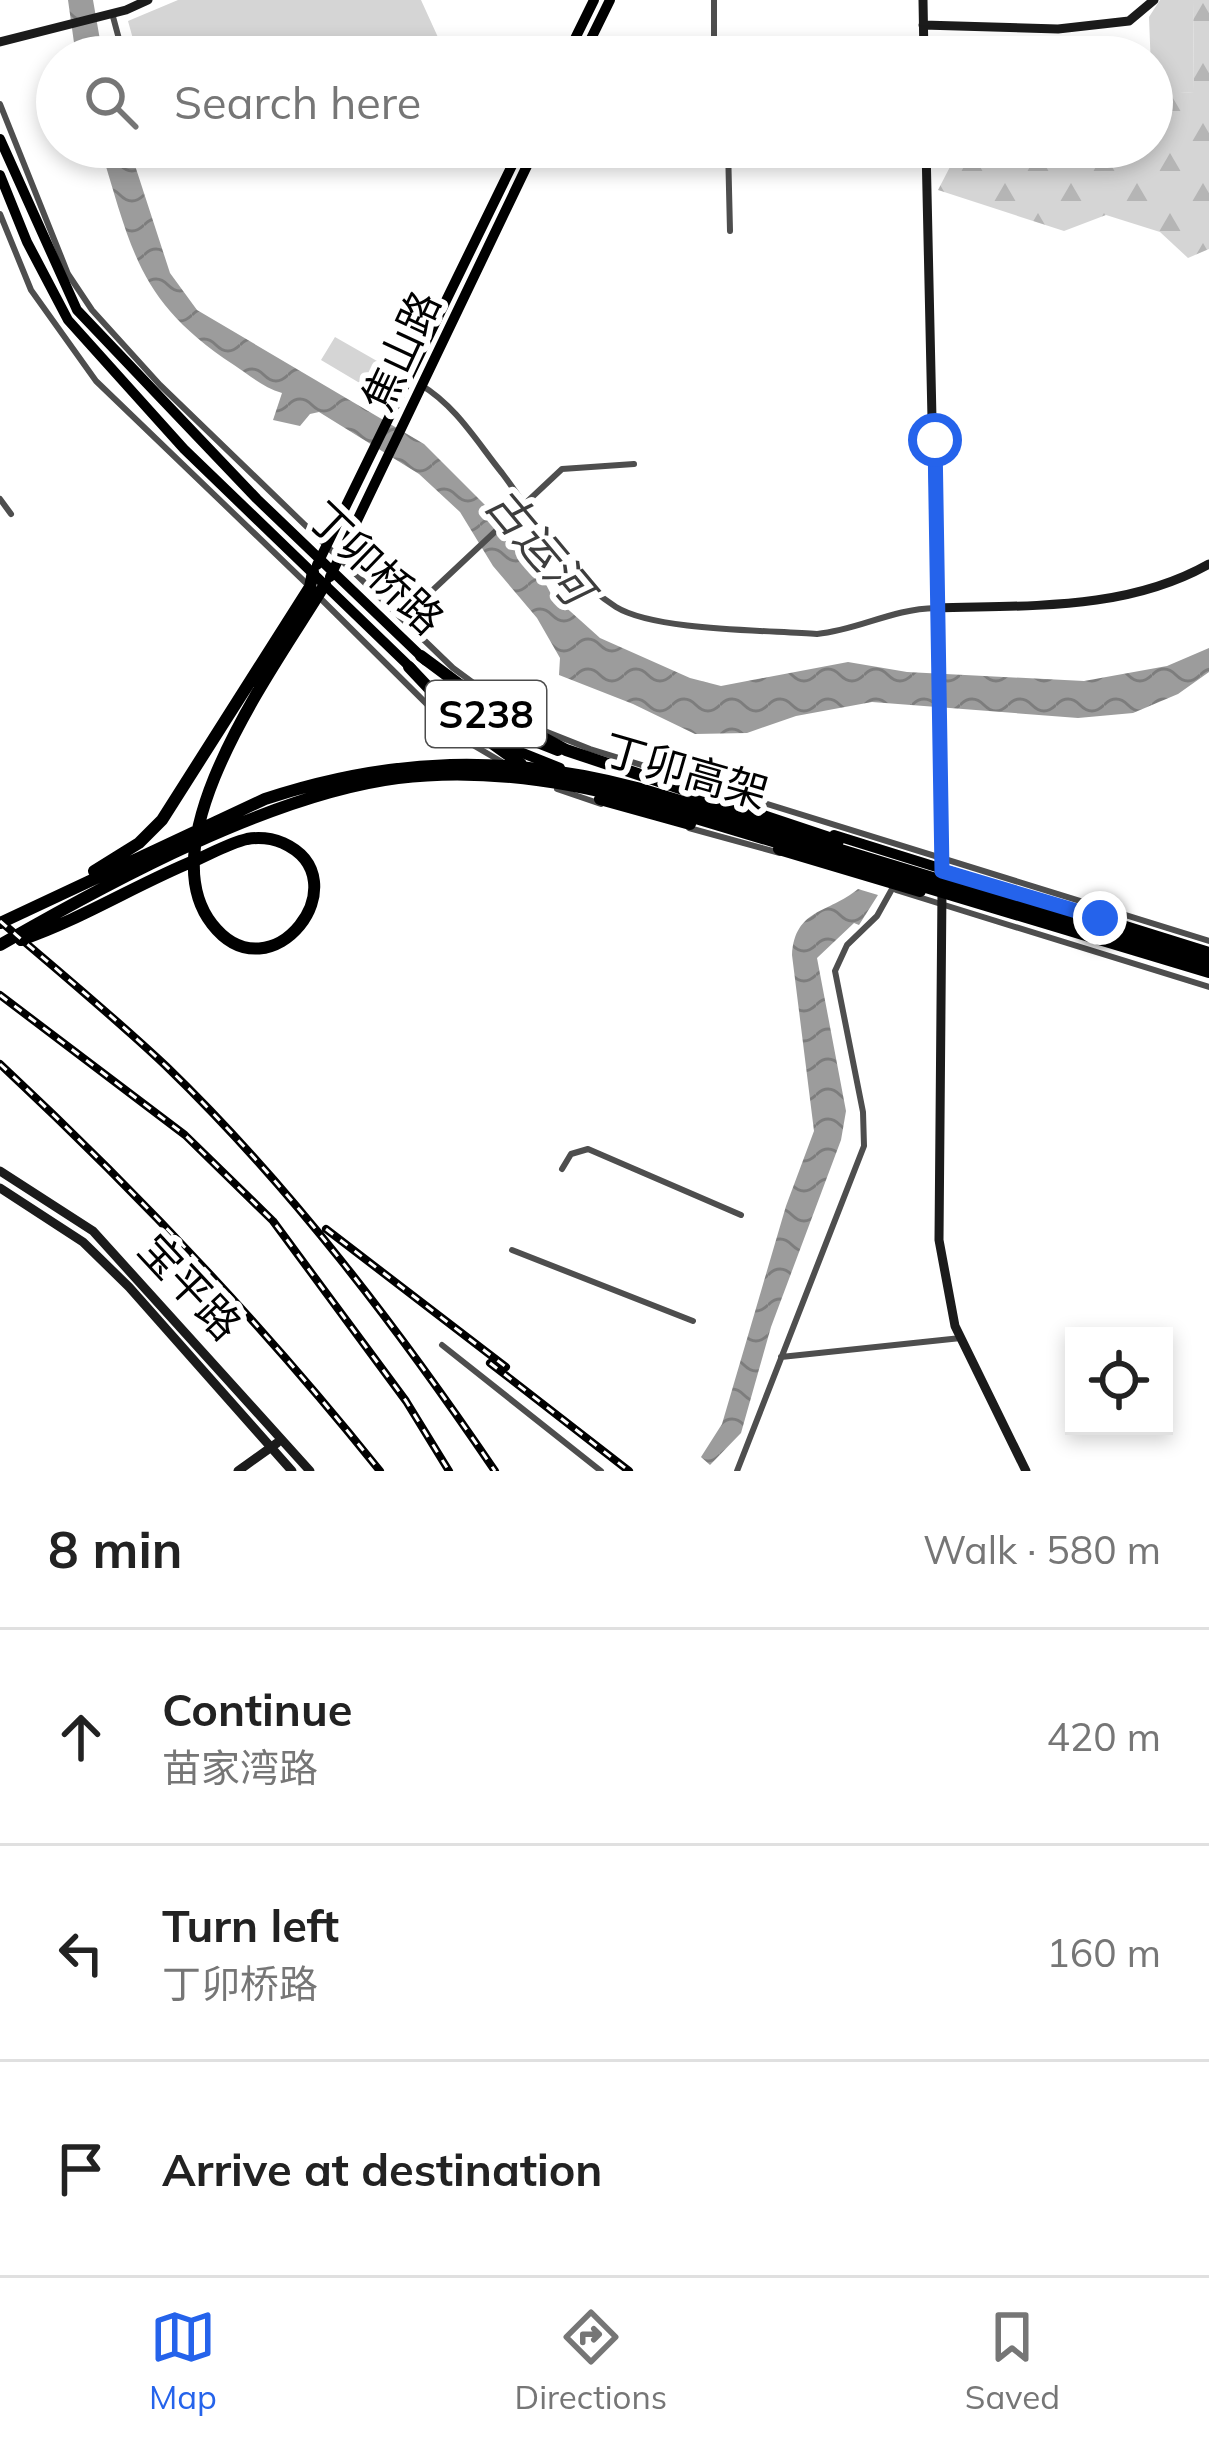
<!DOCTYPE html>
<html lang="en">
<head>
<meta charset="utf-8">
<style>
	body { margin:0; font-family:Mulish,"Noto Sans SC",sans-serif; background:#f6f6f6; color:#222 }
	.controls { position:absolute; right:36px; bottom:36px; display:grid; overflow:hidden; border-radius:0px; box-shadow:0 6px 18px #0003 }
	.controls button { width:108px; height:108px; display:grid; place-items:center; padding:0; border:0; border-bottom:3px solid #e0e0e0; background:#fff; color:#222; font:60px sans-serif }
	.stop { position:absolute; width:36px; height:36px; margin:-27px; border:9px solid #2563eb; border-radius:50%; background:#fff }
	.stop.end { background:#2563eb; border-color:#fff; box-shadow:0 3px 12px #0008 }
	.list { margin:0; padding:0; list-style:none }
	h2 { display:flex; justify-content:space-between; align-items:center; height:156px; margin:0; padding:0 48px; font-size:51px }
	h2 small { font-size:39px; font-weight:400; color:#767676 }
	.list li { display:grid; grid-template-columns:78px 1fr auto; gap:36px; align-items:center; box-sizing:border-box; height:216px; padding:0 48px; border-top:3px solid #e0e0e0 }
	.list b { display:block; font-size:45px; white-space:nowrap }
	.list p { margin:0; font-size:39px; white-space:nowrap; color:#767676 }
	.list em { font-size:39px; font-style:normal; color:#767676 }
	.icon { flex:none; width:66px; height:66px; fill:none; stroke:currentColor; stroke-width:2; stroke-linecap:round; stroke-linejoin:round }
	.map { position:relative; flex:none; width:1209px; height:1471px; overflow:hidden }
	.search { position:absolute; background:#fff; box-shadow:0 6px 18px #0003; left:36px; right:36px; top:36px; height:132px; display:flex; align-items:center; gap:30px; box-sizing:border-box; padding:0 42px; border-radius:66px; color:#767676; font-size:45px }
	.sheet { height:804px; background:#fff }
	nav { display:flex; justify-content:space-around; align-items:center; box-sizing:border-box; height:168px; border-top:3px solid #e0e0e0; background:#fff; font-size:33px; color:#767676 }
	nav a { display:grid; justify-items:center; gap:6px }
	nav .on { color:#2563eb }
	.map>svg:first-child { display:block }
	.forest { fill:url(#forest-firs) }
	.green { fill:#d5d5d5 }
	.water { fill:url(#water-waves) }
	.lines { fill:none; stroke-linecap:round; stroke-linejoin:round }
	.street { stroke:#4e4e4e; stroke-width:6 }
	.secondary { stroke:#1b1b1b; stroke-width:9 }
	.primary { stroke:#000; stroke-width:10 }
	.highway { stroke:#000; stroke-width:12 }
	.rail-casing { stroke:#000; stroke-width:8 }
	.rail { stroke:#fff; stroke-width:3; stroke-dasharray:9; stroke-linecap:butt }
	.route { stroke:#2563eb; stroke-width:15 }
	.labels { text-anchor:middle; stroke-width:12; stroke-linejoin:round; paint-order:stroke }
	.shield { fill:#fff; stroke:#4c4c4c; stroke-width:3 }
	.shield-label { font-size:39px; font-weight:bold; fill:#000 }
	.street-label { font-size:42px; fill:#000; stroke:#fff }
	.water-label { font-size:45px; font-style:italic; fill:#3d3d3d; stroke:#fff }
</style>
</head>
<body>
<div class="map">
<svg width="1209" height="1471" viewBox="0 0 1209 1471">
	<defs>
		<pattern id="forest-firs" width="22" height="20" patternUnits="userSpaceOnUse" patternTransform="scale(3)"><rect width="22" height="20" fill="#d5d5d5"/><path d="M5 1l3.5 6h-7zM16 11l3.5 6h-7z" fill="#b5b5b5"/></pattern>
		<pattern id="water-waves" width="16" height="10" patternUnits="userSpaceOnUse" patternTransform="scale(3)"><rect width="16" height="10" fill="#9c9c9c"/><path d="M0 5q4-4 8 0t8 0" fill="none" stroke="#7d7d7d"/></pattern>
	</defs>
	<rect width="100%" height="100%" fill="#fff"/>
	<path class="forest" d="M 1193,0 L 1209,0 L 1209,249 L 1188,258 L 1160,232 L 1106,215 L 1064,231 L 938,190 L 952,163 L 1100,163 L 1103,147 L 1152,147 L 1152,94 L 1194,92 Z"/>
	<path class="green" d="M 178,0 L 421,0 L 447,57 L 138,57 L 128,21 Z
		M 1160,0 L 1193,0 L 1194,92 L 1152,95 L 1149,17 Z
		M 265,147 L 396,147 L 395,156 L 380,168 L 264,161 Z
		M 335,337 L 377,361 L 363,385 L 321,360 Z"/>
	<path class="water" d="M 68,0 L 93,0 L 103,57 L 76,57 Z
		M 100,147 L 129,147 L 170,273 L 197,310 L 424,444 L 513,533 L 531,556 L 551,594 L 600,638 L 690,678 L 721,686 L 848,662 L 907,672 L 1084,681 L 1167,666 L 1209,648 L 1209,672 L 1178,694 L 1133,713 L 1078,718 L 872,702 L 796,716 L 747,733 L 695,734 L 633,704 L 559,675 L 560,658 L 537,618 L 493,566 L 460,512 L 419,474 L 319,412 L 310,414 L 300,426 L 273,420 L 282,393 C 264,388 249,375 234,365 C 138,302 132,250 100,147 Z
		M 858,889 L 878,895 L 859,925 L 854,923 L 817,958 L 846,1111 L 841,1140 L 771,1327 L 741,1433 L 710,1465 L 701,1457 L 722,1424 L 786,1206 L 814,1131 L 792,955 C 795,908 828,914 858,889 Z"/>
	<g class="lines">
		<path class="street" d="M 714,0 L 714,57
			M 112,13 L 119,39 L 136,41
			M 0,104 L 68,274 L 92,310 L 160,385 L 453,668 L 532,726 L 590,749 L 1209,941
			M 728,147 L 730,231
			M 0,214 L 31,290 L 96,381 L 308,585
			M 421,385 C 456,406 477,442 502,473 C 535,517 569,578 616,607 C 655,631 768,630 817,634 C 859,630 891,609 936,608
			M 0,499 L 11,514
			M 317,595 L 461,738 L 502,762
			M 403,618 L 562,469 L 634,464
			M 557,789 L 601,804
			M 689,828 L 780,853
			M 896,890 L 1209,987
			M 562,1169 L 571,1154 L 588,1149 L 741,1215
			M 512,1250 L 693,1321
			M 442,1345 L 601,1471
			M 781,1357 L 961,1338
			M 737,1471 L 864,1146 L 863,1112 L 835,971 L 847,945 L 877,916 L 892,889"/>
		<path class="secondary" d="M 923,0 L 924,57
			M 923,25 L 1058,29 L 1129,21 L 1154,0
			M 0,42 L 126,10 L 148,0
			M 926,147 L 942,872
			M 936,608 C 1029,605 1126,611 1209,564
			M 942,889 L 939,1240 L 955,1326 L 1026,1471
			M 0,1171 L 93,1231 L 310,1471
			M 0,1188 L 83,1242 L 129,1287 L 292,1471
			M 238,1471 L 277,1443"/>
		<path class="primary" d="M 566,57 L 594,0
			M 582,57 L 610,0
			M 0,139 L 77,310 L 257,499 L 426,661
			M 0,175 L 27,242 L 68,320 L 184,449 L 412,669
			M 317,565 L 521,147
			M 330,577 L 536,147
			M 448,682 L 520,736 L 558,751
			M 435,689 L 520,752 L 560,768
			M 834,835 L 1209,952"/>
		<path class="highway" d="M 421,656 L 499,714 L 566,750 L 838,841
			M 409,667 L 457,718 L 521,764
			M 600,799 L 690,824
			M 779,849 L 920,891
			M 94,871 L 139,843 L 162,820 L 310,587 L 313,572
			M 0,923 L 265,799 C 392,757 508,754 637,788 L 1209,962
			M 21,940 C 82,919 137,884 196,860 C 212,853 230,843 247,839 C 259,837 271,838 283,843 C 363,879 271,1000 212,924 C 145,838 281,658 325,584
			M 0,945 C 111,881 272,794 398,778 C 477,768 560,780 636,800 L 1209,972"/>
		<g class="rail-casing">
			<path id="rail" d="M 0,921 C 56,969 113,1016 166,1066 C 290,1186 398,1328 495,1471
				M 0,995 L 185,1135 L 273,1221 L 406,1401 L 449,1471
				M 0,1064 C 136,1191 263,1325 380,1471
				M 326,1229 L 506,1367
				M 490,1363 L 629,1471"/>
		</g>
		<use href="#rail" class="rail"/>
	</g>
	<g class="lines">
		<path class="route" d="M 935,440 L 942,871 L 1100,918"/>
	</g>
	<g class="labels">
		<rect class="shield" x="426" y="681" width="120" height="66" rx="9"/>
		<g class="shield-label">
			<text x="486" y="728">S238</text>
		</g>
		<g class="street-label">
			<text transform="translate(401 351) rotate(-65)" y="15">焦山路</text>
			<text transform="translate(376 568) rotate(44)" y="15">丁卯桥路</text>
			<text transform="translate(686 771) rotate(16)" y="15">丁卯高架</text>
			<text transform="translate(190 1287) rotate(47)" y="15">宝平路</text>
		</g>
		<g class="water-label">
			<text transform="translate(539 546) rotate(50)" y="16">古运河</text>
		</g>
	</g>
</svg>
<div class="controls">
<button><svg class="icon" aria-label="locate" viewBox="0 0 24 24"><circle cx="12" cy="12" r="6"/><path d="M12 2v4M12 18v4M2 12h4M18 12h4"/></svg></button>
</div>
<div class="stop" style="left:935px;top:440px"></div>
<div class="stop end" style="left:1100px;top:918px"></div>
<div class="search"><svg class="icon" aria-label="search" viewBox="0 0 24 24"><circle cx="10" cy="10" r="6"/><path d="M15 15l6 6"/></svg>Search here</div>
</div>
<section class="sheet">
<h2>8 min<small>Walk · 580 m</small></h2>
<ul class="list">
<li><svg class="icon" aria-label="ahead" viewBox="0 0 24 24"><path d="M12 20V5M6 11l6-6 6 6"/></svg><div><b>Continue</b><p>苗家湾路</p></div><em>420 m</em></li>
<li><svg class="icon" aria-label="left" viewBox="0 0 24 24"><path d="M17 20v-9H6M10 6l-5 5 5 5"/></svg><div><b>Turn left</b><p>丁卯桥路</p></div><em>160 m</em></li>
<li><svg class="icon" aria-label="arrive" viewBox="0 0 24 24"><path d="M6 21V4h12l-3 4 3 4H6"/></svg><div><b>Arrive at destination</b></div></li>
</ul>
</section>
<nav>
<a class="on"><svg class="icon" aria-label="map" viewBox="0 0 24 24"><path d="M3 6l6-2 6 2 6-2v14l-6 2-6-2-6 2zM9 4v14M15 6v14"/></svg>Map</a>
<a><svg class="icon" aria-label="directions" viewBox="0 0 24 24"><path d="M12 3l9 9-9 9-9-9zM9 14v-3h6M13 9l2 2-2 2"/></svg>Directions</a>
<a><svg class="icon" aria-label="saved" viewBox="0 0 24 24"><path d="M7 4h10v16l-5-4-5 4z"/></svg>Saved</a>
</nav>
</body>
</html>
